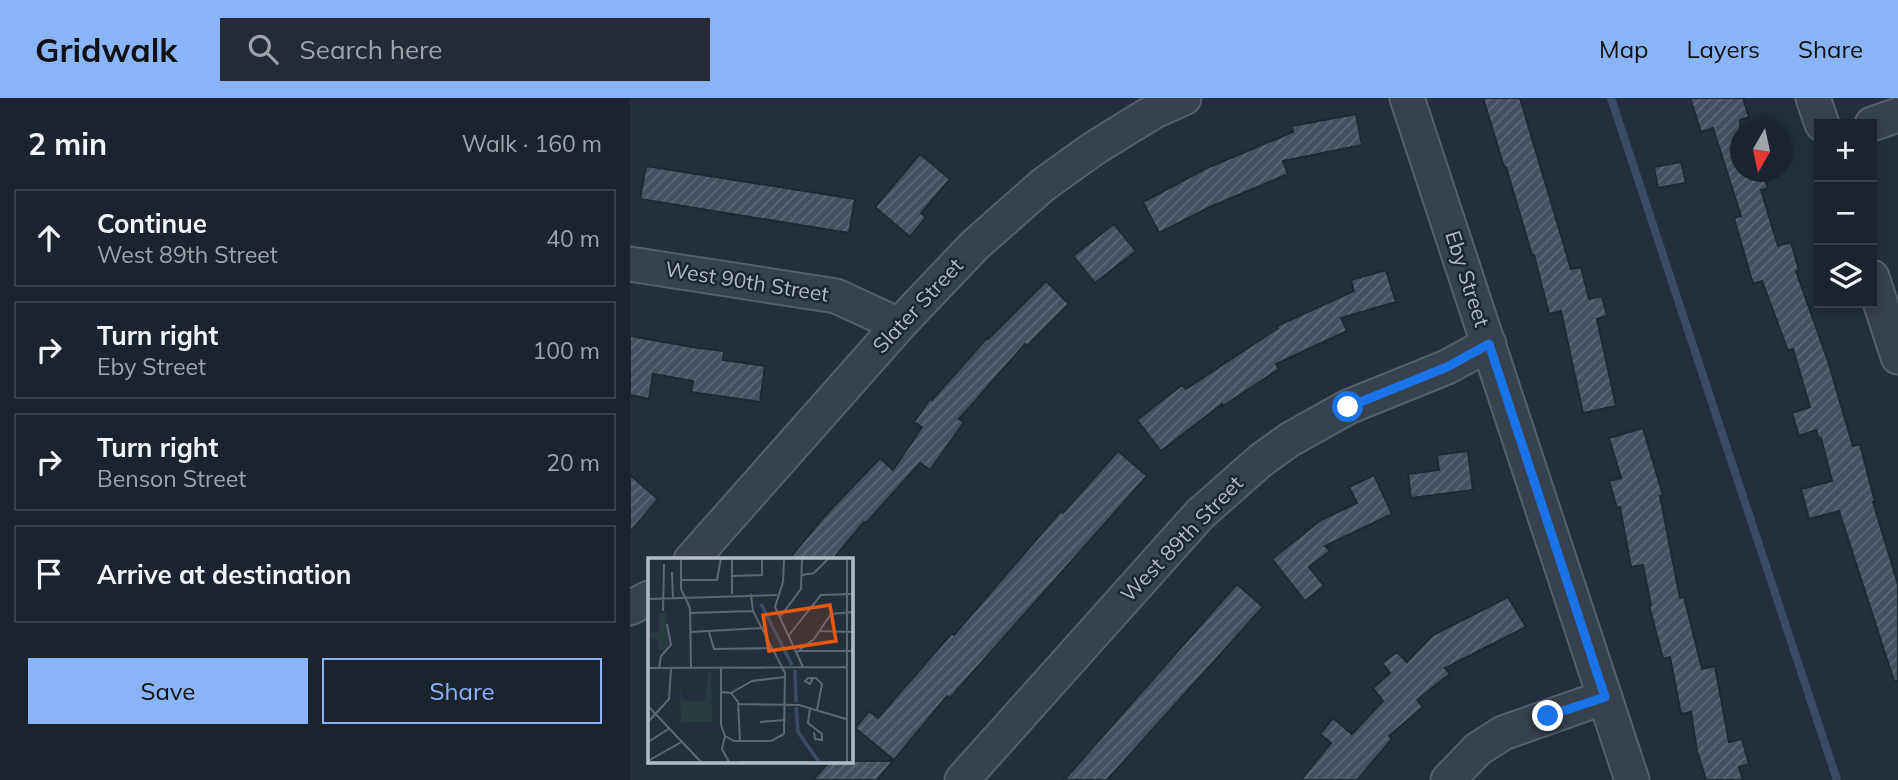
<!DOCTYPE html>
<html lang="en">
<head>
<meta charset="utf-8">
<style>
	body { margin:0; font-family:Mulish,sans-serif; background:#242b36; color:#f1f3f6 }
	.controls { position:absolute; right:21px; top:21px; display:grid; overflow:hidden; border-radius:0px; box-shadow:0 4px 10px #0003 }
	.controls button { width:63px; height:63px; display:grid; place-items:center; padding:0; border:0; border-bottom:2px solid #39404a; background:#1b232e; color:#f1f3f6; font:35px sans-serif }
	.compass { position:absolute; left:1100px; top:21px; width:63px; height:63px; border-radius:50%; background:#1b232e; box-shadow:0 4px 10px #0003; rotate:189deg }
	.stop { position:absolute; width:21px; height:21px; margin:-16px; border:5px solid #1a73e8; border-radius:50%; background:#fff }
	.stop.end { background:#1a73e8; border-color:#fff; box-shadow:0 2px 7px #0008 }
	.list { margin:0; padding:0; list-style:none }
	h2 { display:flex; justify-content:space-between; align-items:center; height:91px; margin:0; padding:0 28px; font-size:30px }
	h2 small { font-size:23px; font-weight:400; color:#a0a4aa }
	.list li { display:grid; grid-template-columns:46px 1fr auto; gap:21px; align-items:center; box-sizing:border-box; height:98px; margin:0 14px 14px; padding:0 14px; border:2px solid #39404a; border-radius:0px }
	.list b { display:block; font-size:26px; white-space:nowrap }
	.list p { margin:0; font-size:23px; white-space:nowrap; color:#a0a4aa }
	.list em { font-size:23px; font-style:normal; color:#a0a4aa }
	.actions { display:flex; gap:14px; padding:21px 28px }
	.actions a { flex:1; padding:16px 0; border:2px solid #8ab4f8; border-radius:0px; text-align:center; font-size:24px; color:#8ab4f8 }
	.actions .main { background:#8ab4f8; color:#111 }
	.icon { flex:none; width:38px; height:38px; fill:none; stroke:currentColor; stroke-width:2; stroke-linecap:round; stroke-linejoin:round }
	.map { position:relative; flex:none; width:1268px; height:682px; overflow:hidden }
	header { display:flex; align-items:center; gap:42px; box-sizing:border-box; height:98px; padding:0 35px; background:#8ab4f8; color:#111 }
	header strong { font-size:33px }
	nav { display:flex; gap:38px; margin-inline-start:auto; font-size:24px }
	.search { width:490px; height:63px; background:#242b36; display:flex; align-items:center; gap:18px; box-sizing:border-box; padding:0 24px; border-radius:0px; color:#a0a4aa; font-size:26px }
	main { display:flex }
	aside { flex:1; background:#1b232e }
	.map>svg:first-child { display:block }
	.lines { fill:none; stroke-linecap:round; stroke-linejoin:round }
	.stream { stroke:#394c67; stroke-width:8 }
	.building { fill:url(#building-hatch); stroke:#1f2835; stroke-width:2 }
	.minor-casing { stroke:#565f6c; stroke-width:37 }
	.minor { stroke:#38414e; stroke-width:33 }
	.route { stroke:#1a73e8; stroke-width:9 }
	.labels { text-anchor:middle; stroke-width:5; stroke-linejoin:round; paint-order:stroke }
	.street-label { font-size:21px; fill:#b4bcc9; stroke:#1d2633 }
	.inset-river { fill:none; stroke:#394c67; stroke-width:3.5 }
	.inset-road { fill:none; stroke:#5e6776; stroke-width:2 }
	.view { fill:#e8590c; fill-opacity:0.15; stroke:#e8590c; stroke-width:3.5 }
	.inset-edge { fill:none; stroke:#b4bcc9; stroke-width:3.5 }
</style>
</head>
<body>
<header>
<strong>Gridwalk</strong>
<div class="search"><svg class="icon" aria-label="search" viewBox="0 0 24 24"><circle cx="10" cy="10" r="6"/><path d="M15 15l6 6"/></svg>Search here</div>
<nav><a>Map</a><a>Layers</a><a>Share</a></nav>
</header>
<main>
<aside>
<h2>2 min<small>Walk · 160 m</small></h2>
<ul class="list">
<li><svg class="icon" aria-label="ahead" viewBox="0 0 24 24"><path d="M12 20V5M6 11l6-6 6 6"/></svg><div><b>Continue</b><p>West 89th Street</p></div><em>40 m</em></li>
<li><svg class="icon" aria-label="right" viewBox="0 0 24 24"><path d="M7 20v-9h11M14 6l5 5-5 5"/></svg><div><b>Turn right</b><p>Eby Street</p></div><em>100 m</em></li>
<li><svg class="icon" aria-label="right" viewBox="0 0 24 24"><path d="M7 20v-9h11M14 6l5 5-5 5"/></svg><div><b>Turn right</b><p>Benson Street</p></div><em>20 m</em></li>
<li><svg class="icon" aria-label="arrive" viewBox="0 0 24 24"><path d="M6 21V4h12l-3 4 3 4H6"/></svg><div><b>Arrive at destination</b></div></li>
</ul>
<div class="actions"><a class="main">Save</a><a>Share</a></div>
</aside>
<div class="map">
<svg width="1268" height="682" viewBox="0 0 1268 682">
	<defs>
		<pattern id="building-hatch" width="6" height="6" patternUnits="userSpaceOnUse" patternTransform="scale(1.75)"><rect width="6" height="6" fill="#455162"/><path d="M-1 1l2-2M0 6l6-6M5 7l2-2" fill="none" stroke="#5d6877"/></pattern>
	</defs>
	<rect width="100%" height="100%" fill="#242f3e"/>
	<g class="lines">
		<path class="stream" d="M 981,0 L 1207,682"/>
	</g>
	<path class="building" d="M 853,0 L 890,0 L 941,171 L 951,169 L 959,201 L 972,198 L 977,218 L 967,221 L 986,308 L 953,315 L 931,213 L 919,216 L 904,157 L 902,157 L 876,69 L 874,69 Z
		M 1060,0 L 1113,0 L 1119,19 L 1110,22 L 1110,74 L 1132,74 L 1138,90 L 1131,92 L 1148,148 L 1161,144 L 1169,172 L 1166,173 L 1198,263 L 1223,348 L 1230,346 L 1245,404 L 1243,404 L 1268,486 L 1268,583 L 1264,583 L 1209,413 L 1179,421 L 1171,391 L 1202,383 L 1191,340 L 1189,341 L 1186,332 L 1169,338 L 1162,315 L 1180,309 L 1163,251 L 1158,253 L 1132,183 L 1123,186 L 1104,120 L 1111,118 L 1083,30 L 1071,34 Z
		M 726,16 L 732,47 L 653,63 L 658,76 L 580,109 L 529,135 L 513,104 L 577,70 L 663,34 L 662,28 Z
		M 290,56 L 320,81 L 291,115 L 296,119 L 280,139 L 245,109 Z
		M 1051,64 L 1056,85 L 1028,90 L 1024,69 Z
		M 16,68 L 225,101 L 219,135 L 10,101 Z
		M 484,126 L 506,153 L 465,185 L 443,158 Z
		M 756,172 L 766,204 L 711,220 L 717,233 L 646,266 L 649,271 L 593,308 L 592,306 L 531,353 L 507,322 L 552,287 L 556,291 L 648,230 L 647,228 L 724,193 L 721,182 Z
		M 416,183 L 439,206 L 397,248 L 395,246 L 329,321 L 334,324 L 300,372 L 290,365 L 236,425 L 234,424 L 203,461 L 159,461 L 192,421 L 250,360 L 263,372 L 292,329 L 284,324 L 300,301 L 302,302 L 357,240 L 358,241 Z
		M 0,238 L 68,250 L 94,253 L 93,262 L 135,268 L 130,304 L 61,294 L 63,283 L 23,276 L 19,301 L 0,297 Z
		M 1013,330 L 1033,397 L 1030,398 L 1050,500 L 1054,499 L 1072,571 L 1085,568 L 1099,644 L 1112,641 L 1119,666 L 1109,669 L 1113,682 L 1076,682 L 1067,653 L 1061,614 L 1051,616 L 1040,559 L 1033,561 L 1019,507 L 1021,507 L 1013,467 L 1001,469 L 990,409 L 987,410 L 979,383 L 991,380 L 979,340 Z
		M 488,353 L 517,378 L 320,600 L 317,598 L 264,662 L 225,630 L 239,613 L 248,620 L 322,535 L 324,537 L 431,413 L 433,415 Z
		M 838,353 L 843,392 L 781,400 L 778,376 L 809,372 L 807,357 Z
		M 0,377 L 28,401 L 0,434 Z
		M 744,377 L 762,416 L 695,448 L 700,453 L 679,469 L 694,488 L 675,503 L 642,461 L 691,422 L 727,405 L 719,389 Z
		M 607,486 L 633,509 L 477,682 L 434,682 Z
		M 878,499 L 896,529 L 815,570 L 820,576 L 787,602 L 793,609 L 759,638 L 762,641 L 727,682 L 671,682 L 701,645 L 690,636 L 703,620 L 722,636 L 753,603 L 743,590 L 760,575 L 752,565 L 767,554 L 777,564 L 803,537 Z
		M 200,663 L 263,663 L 247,682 L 183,682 Z"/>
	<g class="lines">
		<g class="minor-casing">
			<path id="minor" d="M 777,0 L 1002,682
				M 1183,0 L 1192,26
				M 1242,26 L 1268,17
				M 0,166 L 206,198 L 269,227
				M 1242,179 L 1268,259
				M 61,462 L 269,227 L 345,147 L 413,87 L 463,51 L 523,14 L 554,0
				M 0,510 L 19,500
				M 332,682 L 570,416 L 630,363 L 659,342 L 718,309 L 817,269 L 859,246
				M 818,682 L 848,651 L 873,635 L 975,599"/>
		</g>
		<use href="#minor" class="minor"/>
	</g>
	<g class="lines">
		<path class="route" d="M 718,309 L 817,269 L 859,246 L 975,599 L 918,618"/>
	</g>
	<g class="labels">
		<g class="street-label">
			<text transform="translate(837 181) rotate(72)" y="7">Eby Street</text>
			<text transform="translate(117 184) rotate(9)" y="7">West 90th Street</text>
			<text transform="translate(288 208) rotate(-47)" y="7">Slater Street</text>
			<text transform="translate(552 441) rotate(-46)" y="7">West 89th Street</text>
		</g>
	</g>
	<g transform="translate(18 460)">
		<rect width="205" height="205" fill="#242f3e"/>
		<path d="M 11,55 L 18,55 L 22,86 L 18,92 L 10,92 L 10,82 L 1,79 L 1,75 L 11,74 ZM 60,113 L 63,113 L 64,164 L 33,164 L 32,127 L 35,143 L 57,143 Z" fill="#263c3f"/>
		<path class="inset-river" d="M 113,46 L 144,107M 147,112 L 148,144M 148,149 L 150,174 L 171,204"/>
		<path class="inset-road" d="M 33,0 L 33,31 L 42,50 L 43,110M 84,0 L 84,36M 136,0 L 135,24 L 127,49 L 155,109M 24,14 L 25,41M 154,17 L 166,15 L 181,0M 84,18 L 114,17 L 114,0M 33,22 L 69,22 L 73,0M 103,36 L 105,53 L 137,115 L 136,176M 0,41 L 129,37M 15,53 L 16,6M 42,55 L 105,53M 132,59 L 153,31 L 154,0M 172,73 L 205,74M 42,74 L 114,70M 61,74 L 66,91 L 124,90M 141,77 L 173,37 L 205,36M 150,93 L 205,93M 149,94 L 166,81 L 183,56 L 205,54M 0,110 L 199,109M 11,110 L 13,98 L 23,87 L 19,66M 73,110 L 73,167 L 77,178M 165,120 L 162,126 L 157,123 L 160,120 L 168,120 L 174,126 L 169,152M 73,134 L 83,135 L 90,144 L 92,183M 83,135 L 104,123 L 137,119M 91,146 L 151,147 L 198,161M 0,148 L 53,204M 162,150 L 160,165 L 174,176 L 174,182 L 167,181 L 166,174M 0,164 L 21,141 L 23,110M 112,164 L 138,162M 77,178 L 86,183 L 123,183 L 136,176M 77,178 L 74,191 L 81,204M 0,184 L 22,170M 0,203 L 35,183M 92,204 L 158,204M 199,204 L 199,0"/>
		<path class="view" d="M 182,47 L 188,83 L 121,93 L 115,57 Z"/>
		<rect width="205" height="205" class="inset-edge"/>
	</g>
</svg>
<div class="controls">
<button>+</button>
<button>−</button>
<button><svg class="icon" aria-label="layers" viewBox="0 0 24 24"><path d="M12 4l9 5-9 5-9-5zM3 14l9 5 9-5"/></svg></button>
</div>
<svg class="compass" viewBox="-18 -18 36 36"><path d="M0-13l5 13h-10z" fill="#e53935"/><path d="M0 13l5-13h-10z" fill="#a0a4aa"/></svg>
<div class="stop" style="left:718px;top:309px"></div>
<div class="stop end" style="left:918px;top:618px"></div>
</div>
</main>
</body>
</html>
